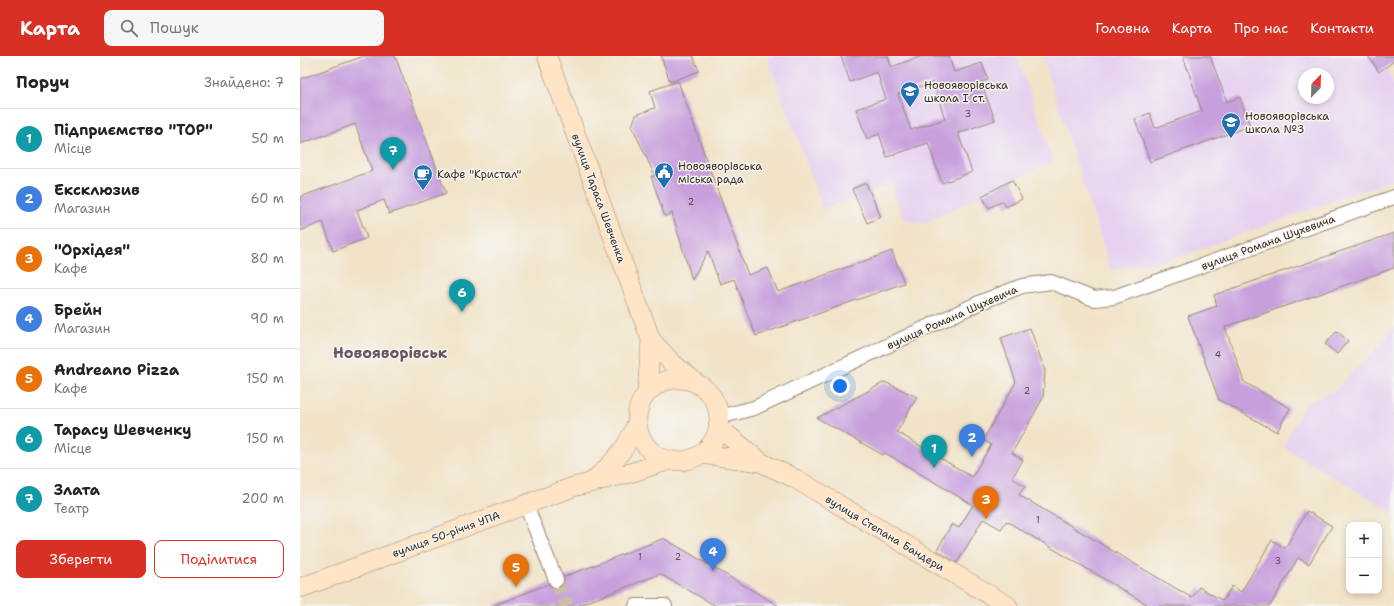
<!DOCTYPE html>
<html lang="uk">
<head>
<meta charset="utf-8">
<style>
	body { margin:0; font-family:"Shantell Sans",sans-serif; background:#f6f6f6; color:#222 }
	.controls { position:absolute; right:12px; bottom:12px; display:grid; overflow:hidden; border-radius:8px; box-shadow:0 2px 6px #0003 }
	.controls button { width:36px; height:36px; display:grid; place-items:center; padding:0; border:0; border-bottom:1px solid #e0e0e0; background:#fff; color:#222; font:20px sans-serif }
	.compass { position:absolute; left:998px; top:12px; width:36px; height:36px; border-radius:50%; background:#fff; box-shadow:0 2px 6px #0003; rotate:23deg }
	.you { position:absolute; left:540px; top:330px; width:14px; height:14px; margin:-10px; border:3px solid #fff; border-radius:50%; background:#1a73e8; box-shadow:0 0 0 6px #1a73e833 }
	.badge { display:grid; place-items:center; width:26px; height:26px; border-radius:50%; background:#d93025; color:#fff; font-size:13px; font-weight:700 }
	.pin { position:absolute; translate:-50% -33px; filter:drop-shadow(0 1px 2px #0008) }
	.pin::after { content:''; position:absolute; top:21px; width:14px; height:12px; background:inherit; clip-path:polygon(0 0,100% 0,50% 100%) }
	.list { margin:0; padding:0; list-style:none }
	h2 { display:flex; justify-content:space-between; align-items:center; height:52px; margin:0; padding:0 16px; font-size:17px }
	h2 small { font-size:13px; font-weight:400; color:#767676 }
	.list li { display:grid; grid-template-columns:26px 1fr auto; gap:12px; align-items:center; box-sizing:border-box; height:60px; padding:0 16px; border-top:1px solid #e0e0e0 }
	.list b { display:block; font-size:15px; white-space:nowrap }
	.list p { margin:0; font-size:13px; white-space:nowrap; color:#767676 }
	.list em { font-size:13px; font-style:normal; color:#767676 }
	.actions { display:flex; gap:8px; padding:12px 16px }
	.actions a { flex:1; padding:9px 0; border:1px solid #d93025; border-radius:8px; text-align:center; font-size:14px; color:#d93025 }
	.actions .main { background:#d93025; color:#fff }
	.icon { flex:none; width:22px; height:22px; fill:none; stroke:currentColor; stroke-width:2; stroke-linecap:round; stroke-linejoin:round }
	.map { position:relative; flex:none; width:1094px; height:550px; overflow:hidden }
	header { display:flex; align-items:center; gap:24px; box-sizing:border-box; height:56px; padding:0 20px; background:#d93025; color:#fff }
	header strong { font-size:19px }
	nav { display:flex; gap:22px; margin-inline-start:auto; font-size:14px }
	.search { width:280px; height:36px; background:#f6f6f6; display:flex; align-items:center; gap:10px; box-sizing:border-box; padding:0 14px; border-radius:8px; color:#767676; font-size:15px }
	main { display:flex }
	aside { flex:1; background:#fff }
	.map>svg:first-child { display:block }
	.built { fill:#e6d2f0; fill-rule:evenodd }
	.building { fill:#c79fdd; fill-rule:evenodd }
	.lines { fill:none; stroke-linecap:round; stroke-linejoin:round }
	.street-tunnel { stroke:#cdbea6; stroke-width:14; stroke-dasharray:14 7; stroke-linecap:butt }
	.street-casing { stroke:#968673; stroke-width:16 }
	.secondary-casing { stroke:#968673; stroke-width:20 }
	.street { stroke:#fff; stroke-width:14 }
	.secondary { stroke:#ffe4c6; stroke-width:19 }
	.labels { text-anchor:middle; stroke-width:3; stroke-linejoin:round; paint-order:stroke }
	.number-label { font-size:9px; fill:#5e474e }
	.poi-label { font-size:11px; fill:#3b2a1e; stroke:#f6f6f2; text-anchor:start }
	.street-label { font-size:11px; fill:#3b2a1e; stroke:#f6f6f2 }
	.district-label { font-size:15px; font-weight:bold; fill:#6c5361; stroke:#f6f6f2 }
</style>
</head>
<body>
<header>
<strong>Карта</strong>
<div class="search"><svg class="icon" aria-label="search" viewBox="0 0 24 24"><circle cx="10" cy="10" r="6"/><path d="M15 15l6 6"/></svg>Пошук</div>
<nav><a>Головна</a><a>Карта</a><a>Про нас</a><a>Контакти</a></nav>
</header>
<main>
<aside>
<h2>Поруч<small>Знайдено: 7</small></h2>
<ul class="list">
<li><span class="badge" style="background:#0f9aa8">1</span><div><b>Підприємство &quot;ТОР&quot;</b><p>Місце</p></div><em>50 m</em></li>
<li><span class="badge" style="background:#3f7fe0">2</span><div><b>Ексклюзив</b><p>Магазин</p></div><em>60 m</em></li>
<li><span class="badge" style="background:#e8710a">3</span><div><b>&quot;Орхідея&quot;</b><p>Кафе</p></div><em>80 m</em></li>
<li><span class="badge" style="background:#3f7fe0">4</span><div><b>Брейн</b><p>Магазин</p></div><em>90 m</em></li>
<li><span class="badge" style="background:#e8710a">5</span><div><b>Andreano Pizza</b><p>Кафе</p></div><em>150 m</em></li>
<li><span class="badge" style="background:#0f9aa8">6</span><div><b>Тарасу Шевченку</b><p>Місце</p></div><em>150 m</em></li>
<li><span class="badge" style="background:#0f9aa8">7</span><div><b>Злата</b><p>Театр</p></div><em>200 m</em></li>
</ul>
<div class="actions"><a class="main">Зберегти</a><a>Поділитися</a></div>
</aside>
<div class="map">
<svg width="1094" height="550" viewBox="0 0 1094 550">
	<rect width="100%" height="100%" fill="#f6f6f2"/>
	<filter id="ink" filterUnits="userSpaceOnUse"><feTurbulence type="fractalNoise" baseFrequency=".025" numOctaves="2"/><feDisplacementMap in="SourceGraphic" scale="8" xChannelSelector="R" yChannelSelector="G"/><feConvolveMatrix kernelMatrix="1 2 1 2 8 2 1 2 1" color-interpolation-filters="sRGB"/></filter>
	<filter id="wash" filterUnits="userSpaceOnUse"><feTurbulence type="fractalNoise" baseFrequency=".012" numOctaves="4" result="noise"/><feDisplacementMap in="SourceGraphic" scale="16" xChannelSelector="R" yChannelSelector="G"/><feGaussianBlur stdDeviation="0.9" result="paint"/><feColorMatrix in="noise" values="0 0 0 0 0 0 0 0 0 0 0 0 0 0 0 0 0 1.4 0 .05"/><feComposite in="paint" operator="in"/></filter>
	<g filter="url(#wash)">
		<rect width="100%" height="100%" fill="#f1e3c8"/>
		<path class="built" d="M 467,0 L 717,0 L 753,105 L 621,168 L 603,162 L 591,129 L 523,153 Z
			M 742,0 L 1082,0 L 1094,30 L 1094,123 L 876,202 L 811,214 ZM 1004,18 L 1028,18 L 1028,42 L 1004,42 Z
			M 1094,270 L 1094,457 L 983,391 L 1006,347 L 1035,334 L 1086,283 Z"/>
		<g id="blocks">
			<path class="building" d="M 64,0 L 95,0 L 146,137 L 89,158 L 84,144 L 57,154 L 67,182 L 33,195 L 23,166 L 0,175 L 0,141 L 72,115 L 55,68 L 0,88 L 0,23 Z
				M 361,0 L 393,0 L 399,15 L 370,26 Z
				M 541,0 L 588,0 L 591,11 L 622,0 L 649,0 L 654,16 L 682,7 L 688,24 L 681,26 L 695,64 L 658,77 L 672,116 L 642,127 L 628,87 L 587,101 L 579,78 L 567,83 L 556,53 L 586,43 L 577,16 L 550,26 ZM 633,26 L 645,63 L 611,74 L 598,38 Z
				M 883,0 L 910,0 L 927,46 L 940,41 L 950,70 L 850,106 L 835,63 L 850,57 L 855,72 L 902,55 Z
				M 1068,0 L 1094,0 L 1094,5 L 1079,16 Z
				M 378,25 L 448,219 L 468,212 L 478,236 L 592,195 L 604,227 L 456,280 L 434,223 L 420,228 L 408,195 L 392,224 L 372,157 L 365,161 L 351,120 L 355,120 L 332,70 L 336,59 L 355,52 L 350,35 Z
				M 712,124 L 722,143 L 706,151 L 703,145 L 689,152 L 682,140 Z
				M 566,127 L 581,161 L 567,167 L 552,133 Z
				M 1094,177 L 1094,212 L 925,271 L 944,326 L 990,352 L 977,376 L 919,344 L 888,260 L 917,250 L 914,239 Z
				M 730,272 L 745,315 L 743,342 L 712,397 L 723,404 L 712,422 L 725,430 L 719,439 L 892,542 L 899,531 L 923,545 L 932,530 L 941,536 L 972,484 L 985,492 L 1007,455 L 1032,470 L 1009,508 L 998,502 L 970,550 L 850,550 L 706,465 L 701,473 L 683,463 L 657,507 L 637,494 L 652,468 L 659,472 L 673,449 L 585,397 L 583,399 L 517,362 L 585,326 L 617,341 L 597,376 L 672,421 L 691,389 L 683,384 L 716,326 L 701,282 Z
				M 1037,275 L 1048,285 L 1037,298 L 1025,288 Z
				M 362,483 L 365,483 L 479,550 L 416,550 L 360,518 L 277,550 L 193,550 L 248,528 L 254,532 L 259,532 L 263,529 L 264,521 Z"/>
		</g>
	</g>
	<g filter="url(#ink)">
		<use href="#blocks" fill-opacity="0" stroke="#968673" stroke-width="1"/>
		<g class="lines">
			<path class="street-tunnel" d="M 256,524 L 267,550"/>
			<g class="street-casing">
				<path id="street" d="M 419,361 L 454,352 L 681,246 L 722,230 L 751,226 L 794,243 L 814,241 L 1094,141
					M 226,449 L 256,524
					M 336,550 L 365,550"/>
			</g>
			<g class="secondary-casing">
				<path id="secondary" d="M 247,0 L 351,284 L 371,306 L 396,327
					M337 364a41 41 0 1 1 82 0a41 41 0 1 1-82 0Z
					M 347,336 L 351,284
					M 418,371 L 462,407 L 496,423 L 708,550
					M 401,398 L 460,406
					M 293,425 C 312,408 329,391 337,366
					M 0,532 L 273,431 L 330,417 L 370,404"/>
			</g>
			<use href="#street" class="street"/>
			<use href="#secondary" class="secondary"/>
		</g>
	</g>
	<defs>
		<g id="school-pin" transform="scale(1)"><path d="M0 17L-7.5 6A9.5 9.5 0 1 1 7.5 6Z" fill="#1f6fb2" stroke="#f6f6f2"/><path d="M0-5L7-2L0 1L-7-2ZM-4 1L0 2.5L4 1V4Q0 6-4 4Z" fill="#fff"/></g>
		<g id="civic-pin" transform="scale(1)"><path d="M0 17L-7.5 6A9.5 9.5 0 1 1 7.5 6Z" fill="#1f6fb2" stroke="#f6f6f2"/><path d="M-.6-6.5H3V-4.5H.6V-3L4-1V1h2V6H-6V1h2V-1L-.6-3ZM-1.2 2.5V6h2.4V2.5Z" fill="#fff"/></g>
		<g id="cafe-pin" transform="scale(1)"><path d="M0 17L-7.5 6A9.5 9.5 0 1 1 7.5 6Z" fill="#1f6fb2" stroke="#f6f6f2"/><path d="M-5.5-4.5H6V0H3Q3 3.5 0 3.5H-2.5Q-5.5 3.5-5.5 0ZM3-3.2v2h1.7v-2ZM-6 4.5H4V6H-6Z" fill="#fff"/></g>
	</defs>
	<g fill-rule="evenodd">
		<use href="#school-pin" x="610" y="35"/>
		<use href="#school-pin" x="931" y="66"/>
		<use href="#civic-pin" x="364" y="116"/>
		<use href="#cafe-pin" x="123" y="118"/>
	</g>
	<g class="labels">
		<g class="number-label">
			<text x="668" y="61">3</text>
			<text x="391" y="149">2</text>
			<text x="918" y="302">4</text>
			<text x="727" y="338">2</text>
			<text x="738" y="467">1</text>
			<text x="340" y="504">1</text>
			<text x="378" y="504">2</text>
			<text x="978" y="508">3</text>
		</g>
		<g class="poi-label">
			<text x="624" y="33">Новояворівська<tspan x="624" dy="13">школа І ст.</tspan></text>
			<text x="945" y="64">Новояворівська<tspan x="945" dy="13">школа №3</tspan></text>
			<text x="378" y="114">Новояворівська<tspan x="378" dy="13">міська рада</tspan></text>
			<text x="137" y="122">Кафе "Кристал"</text>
		</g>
		<g class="street-label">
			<text transform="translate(299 142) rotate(70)" y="4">вулиця Тараса Шевченка</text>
			<text transform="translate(968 186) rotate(-20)" y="4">вулиця Романа Шухевича</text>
			<text transform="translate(652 261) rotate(-24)" y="4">вулиця Романа Шухевича</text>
			<text transform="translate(585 477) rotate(31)" y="4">вулиця Степана Бандери</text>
			<text transform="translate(146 478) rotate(-20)" y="4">вулиця 50-річчя УПА</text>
		</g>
		<g class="district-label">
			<text x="90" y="302">Новояворівськ</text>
		</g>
	</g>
</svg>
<div class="controls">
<button>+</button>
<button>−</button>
</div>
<svg class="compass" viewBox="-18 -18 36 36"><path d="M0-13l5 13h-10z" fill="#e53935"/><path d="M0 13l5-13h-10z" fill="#767676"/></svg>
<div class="you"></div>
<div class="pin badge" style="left:634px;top:412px;background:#0f9aa8">1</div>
<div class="pin badge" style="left:672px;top:401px;background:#3f7fe0">2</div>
<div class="pin badge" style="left:686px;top:463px;background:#e8710a">3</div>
<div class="pin badge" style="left:413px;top:515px;background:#3f7fe0">4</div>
<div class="pin badge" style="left:216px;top:531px;background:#e8710a">5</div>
<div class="pin badge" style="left:162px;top:256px;background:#0f9aa8">6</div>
<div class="pin badge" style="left:93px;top:114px;background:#0f9aa8">7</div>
</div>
</main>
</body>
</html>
